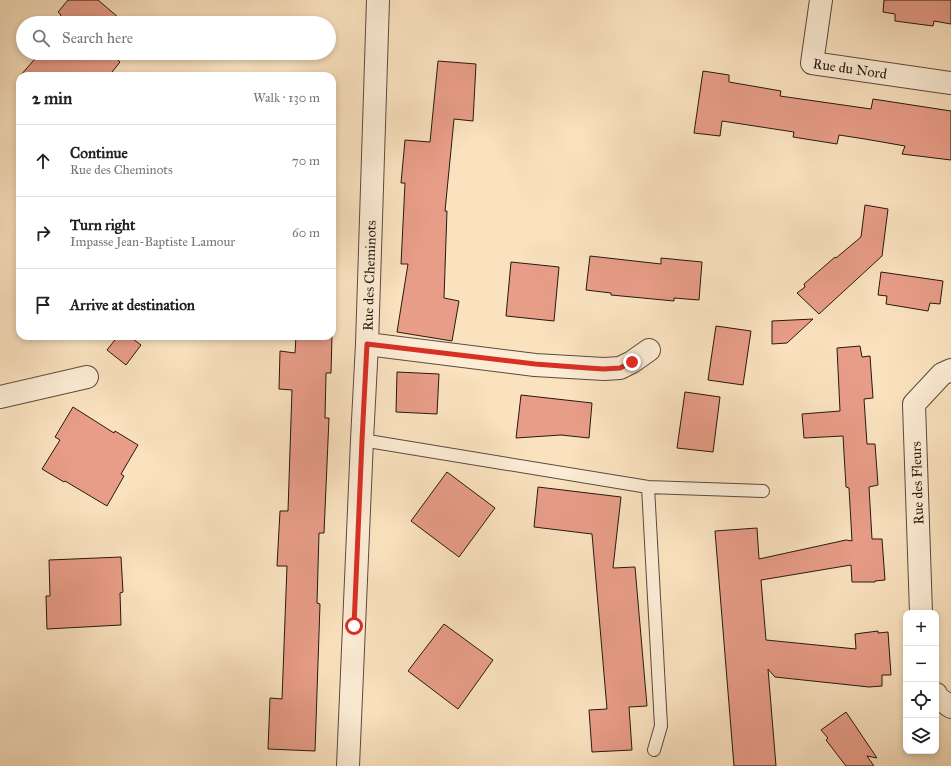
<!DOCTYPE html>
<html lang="en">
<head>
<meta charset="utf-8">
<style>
	body { margin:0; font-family:"IM FELL Great Primer",serif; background:#f6f6f6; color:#202124 }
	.controls { position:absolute; right:12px; bottom:12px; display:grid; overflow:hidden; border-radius:8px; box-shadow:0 2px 6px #0003 }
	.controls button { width:36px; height:36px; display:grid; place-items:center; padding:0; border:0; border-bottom:1px solid #e0e0e0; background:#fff; color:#202124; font:20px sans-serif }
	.stop { position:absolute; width:12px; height:12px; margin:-9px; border:3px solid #d93025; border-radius:50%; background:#fff }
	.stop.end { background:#d93025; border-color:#fff; box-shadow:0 1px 4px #0008 }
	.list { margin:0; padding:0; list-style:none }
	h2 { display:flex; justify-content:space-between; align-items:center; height:52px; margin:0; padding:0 16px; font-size:17px }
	h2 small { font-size:13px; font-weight:400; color:#757577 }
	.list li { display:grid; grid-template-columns:26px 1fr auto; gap:12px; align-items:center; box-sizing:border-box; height:72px; padding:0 16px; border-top:1px solid #e0e0e0 }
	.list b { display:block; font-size:15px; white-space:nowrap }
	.list p { margin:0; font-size:13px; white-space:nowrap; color:#757577 }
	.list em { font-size:13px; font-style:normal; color:#757577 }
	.icon { flex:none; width:22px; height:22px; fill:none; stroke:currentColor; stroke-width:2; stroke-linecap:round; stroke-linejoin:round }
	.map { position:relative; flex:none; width:951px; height:766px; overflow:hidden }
	.search { position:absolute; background:#fff; box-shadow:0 2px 6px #0003; left:16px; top:16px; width:320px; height:44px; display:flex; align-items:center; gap:10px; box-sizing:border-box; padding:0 14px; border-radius:22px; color:#757577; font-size:15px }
	.panel { position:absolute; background:#fff; box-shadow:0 2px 6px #0003; left:16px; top:72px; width:320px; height:268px; border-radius:12px }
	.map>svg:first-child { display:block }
	.building { fill:#e89d88; stroke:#271810 }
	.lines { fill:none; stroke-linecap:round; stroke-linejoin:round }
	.lane-casing { stroke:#5c4a3c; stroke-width:14 }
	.street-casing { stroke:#5c4a3c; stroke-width:24 }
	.lane { stroke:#fcecd5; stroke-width:12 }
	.street { stroke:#fcecd5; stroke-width:22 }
	.route { stroke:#d93025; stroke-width:5 }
	.labels { text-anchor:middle; stroke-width:3; stroke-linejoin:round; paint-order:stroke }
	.street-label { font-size:14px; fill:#271810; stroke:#fcecd5 }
</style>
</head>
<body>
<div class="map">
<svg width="951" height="766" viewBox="0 0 951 766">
	<rect width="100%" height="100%" fill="#fae2bf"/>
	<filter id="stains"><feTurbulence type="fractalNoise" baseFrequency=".005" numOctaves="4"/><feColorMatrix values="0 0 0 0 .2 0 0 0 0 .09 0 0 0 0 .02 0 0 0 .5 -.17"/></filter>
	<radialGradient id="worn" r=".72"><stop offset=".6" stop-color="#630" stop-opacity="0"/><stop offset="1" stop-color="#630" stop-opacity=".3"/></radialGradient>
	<path class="building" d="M 68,0 L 98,0 L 125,23 L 55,23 L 61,15 L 58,12 Z
		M 884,0 L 951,0 L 951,24 L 934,21 L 933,26 L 895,21 L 895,14 L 883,12 Z
		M 40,53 L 122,53 L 117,59 L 120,62 L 109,76 L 20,76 Z
		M 438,61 L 476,64 L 473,121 L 454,119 L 445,211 L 447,211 L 444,298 L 459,301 L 452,341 L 397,332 L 408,264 L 401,264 L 405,183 L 401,183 L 405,140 L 430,142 Z
		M 703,71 L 729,75 L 729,82 L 781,91 L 780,96 L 871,109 L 873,99 L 951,111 L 951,160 L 902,154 L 905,146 L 865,139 L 839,135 L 837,144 L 793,137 L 794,132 L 722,121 L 720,136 L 694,133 Z
		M 865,205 L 888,209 L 882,256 L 819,314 L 797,293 L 805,287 L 804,284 L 835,257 L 836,258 L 861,237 Z
		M 590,256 L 661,264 L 661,258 L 702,262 L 699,300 L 674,298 L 674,301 L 611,295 L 611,293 L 586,290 Z
		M 511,262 L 559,267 L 554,321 L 506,316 Z
		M 881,272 L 943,281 L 940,304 L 930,303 L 928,311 L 886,304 L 887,296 L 878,295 Z
		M 813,319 L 787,343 L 772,344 L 772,321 Z
		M 716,326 L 751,331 L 743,385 L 708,380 Z
		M 118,336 L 129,336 L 141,345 L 126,365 L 107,350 Z
		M 296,336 L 332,336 L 331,373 L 326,373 L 325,418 L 329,418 L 324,533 L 319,533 L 317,603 L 320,604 L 315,751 L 268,749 L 270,698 L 282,699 L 287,566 L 277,566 L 280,511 L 288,511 L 292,390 L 279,389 L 280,351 L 295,353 Z
		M 860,346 L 862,357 L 870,356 L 873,398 L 864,399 L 867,444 L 875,444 L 878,485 L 869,487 L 872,539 L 882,539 L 885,580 L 875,581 L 875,582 L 852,582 L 851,565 L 761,580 L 766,640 L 856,649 L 855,634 L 878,631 L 878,633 L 888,632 L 891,675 L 882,675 L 882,686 L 869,687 L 775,677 L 768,669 L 776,766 L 734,766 L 715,531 L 757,528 L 759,559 L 846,540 L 852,541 L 849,488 L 846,487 L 843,436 L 804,438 L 802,414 L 840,411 L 837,348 Z
		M 397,372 L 439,374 L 437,414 L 396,412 Z
		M 685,392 L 720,397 L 713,452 L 677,448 Z
		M 521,395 L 592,403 L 589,438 L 561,435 L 516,438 Z
		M 73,407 L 114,433 L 115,431 L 138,445 L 121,474 L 124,476 L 107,506 L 65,481 L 64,482 L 42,469 L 60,440 L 55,437 Z
		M 447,472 L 495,508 L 459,557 L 411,521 Z
		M 538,487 L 621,497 L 613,568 L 635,567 L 647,706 L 629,707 L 632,750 L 592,752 L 589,710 L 607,709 L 592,534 L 534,527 Z
		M 121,557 L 123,592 L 120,593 L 121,625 L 47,629 L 46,596 L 50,596 L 49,560 Z
		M 444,624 L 493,660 L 458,709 L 408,671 Z
		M 846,712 L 877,758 L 867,756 L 874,766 L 846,766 L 826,740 L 828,738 L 821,730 Z"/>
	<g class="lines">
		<g class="lane-casing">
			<path id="lane" d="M 362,440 L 648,487 L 763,491
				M 648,487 L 661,726 L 654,750"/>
		</g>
		<g class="street-casing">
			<g id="street">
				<path id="s1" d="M 821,0 L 812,63 L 951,83"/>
				<path d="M 367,344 L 535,365 L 604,369 L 620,368 L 632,362 L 649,350"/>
				<path d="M 0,397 L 87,377"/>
				<path d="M 921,613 L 914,404 L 942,374 L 951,370"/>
				<path d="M 936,694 L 938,698 L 951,707"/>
				<path id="s2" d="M 348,766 L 362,440 L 367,344 L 378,0"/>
			</g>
		</g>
		<use href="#lane" class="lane"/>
		<use href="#street" class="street"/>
	</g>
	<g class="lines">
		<path class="route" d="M 354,626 L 362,440 L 367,344 L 535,364 L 588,368 L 604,369 L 620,368 L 632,362"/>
	</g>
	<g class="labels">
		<g class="street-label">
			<text dy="5" stroke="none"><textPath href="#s1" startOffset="102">Rue du Nord</textPath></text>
			<text dy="5" stroke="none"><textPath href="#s2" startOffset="491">Rue des Cheminots</textPath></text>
			<text transform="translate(917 483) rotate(-92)" y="5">Rue des Fleurs</text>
		</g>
	</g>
	<rect width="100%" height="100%" filter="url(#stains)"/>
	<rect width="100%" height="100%" fill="url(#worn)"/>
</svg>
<div class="controls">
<button>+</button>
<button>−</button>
<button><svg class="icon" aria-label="locate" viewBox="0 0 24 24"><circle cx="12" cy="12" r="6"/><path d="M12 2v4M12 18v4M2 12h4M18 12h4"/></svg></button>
<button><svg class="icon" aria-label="layers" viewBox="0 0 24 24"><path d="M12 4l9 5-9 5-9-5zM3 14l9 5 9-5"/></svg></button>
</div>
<div class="stop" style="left:354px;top:626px"></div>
<div class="stop end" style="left:632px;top:362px"></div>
<div class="search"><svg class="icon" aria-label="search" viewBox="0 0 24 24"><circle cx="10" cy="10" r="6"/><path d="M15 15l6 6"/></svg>Search here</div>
<section class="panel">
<h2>2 min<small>Walk · 130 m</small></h2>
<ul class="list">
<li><svg class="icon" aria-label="ahead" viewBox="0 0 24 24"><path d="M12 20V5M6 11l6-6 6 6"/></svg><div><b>Continue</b><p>Rue des Cheminots</p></div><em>70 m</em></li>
<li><svg class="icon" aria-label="right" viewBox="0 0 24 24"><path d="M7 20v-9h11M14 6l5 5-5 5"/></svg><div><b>Turn right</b><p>Impasse Jean-Baptiste Lamour</p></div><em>60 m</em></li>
<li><svg class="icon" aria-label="arrive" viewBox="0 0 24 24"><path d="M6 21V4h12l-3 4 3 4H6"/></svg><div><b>Arrive at destination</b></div></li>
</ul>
</section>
</div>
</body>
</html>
